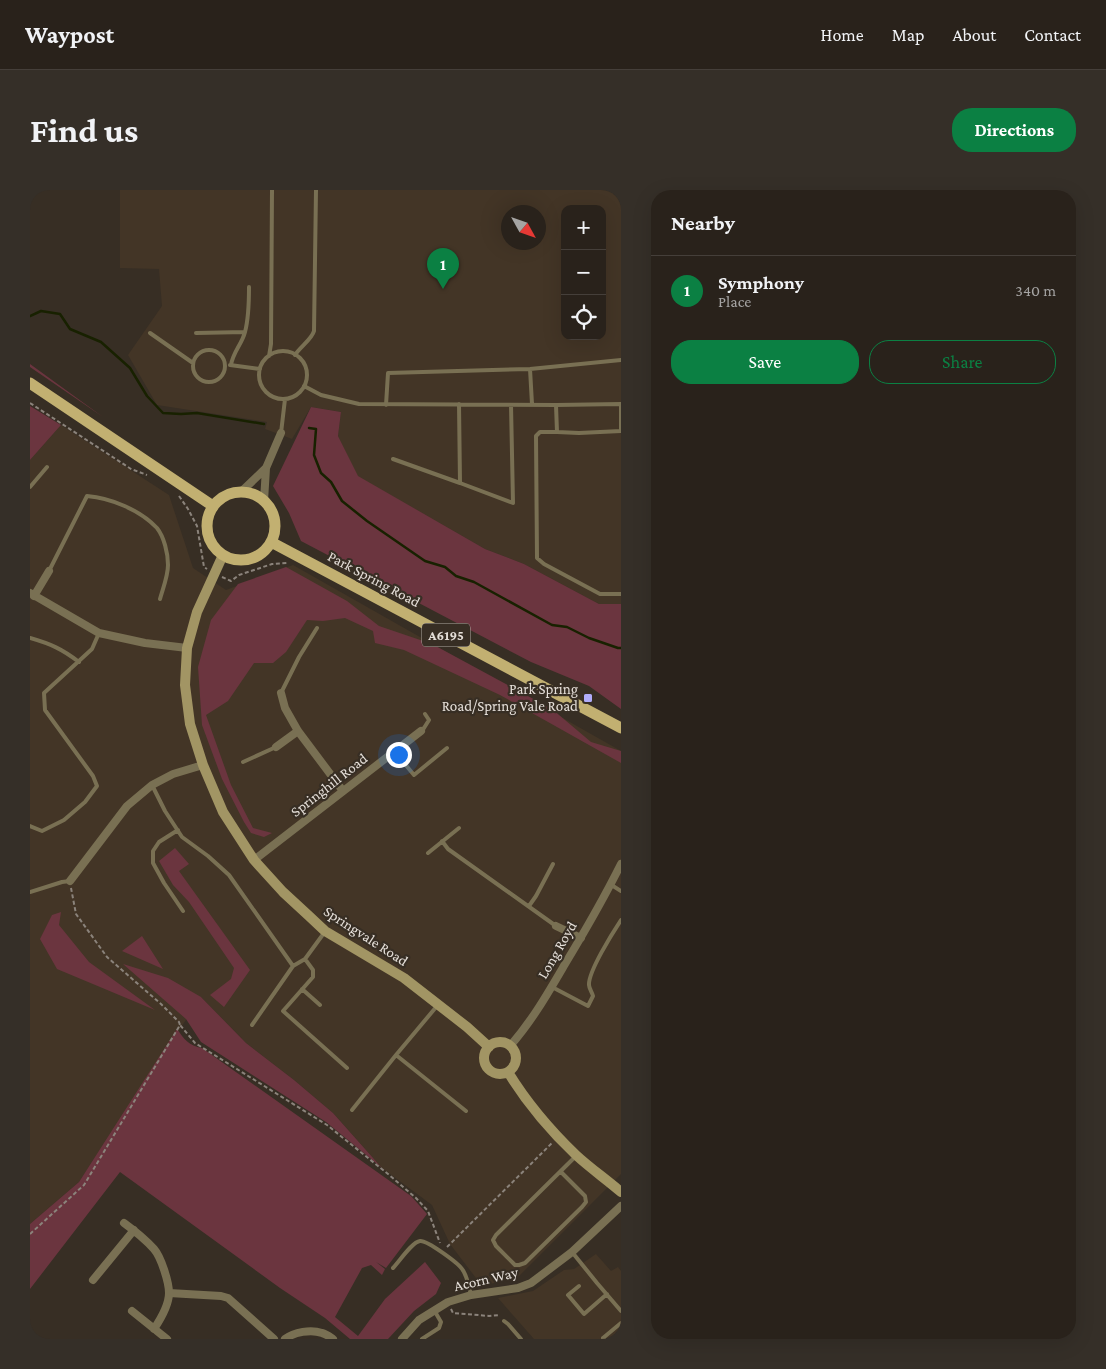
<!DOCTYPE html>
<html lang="en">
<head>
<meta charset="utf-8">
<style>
	body { margin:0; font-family:"Crimson Pro",serif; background:#352f28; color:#f1f3f6 }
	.controls { position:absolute; right:15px; top:15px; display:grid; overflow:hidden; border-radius:10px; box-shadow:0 5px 20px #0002 }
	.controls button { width:45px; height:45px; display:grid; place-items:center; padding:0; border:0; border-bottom:1px solid #453f3a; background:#29221b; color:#f1f3f6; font:25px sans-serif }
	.compass { position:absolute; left:471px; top:15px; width:45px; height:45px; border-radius:50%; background:#29221b; box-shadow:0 5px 20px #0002; rotate:130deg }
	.you { position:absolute; left:368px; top:564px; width:18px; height:18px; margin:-12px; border:4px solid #fff; border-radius:50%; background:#1a73e8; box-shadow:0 0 0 8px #1a73e833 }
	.badge { display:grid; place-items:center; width:32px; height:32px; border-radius:50%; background:#0b8043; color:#fff; font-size:16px; font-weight:700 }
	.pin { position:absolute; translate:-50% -41px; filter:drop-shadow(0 1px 2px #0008) }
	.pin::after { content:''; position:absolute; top:26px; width:18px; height:15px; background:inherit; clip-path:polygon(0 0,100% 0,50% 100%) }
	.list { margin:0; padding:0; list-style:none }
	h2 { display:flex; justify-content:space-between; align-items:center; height:65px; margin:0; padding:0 20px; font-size:21px }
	h2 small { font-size:16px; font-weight:400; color:#a5a4a3 }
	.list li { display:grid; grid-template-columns:32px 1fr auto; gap:15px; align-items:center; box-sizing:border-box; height:70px; padding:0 20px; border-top:1px solid #453f3a }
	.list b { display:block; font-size:19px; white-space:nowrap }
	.list p { margin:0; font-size:16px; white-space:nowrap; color:#a5a4a3 }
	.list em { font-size:16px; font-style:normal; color:#a5a4a3 }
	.actions { display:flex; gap:10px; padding:15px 20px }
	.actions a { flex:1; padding:11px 0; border:1px solid #0b8043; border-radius:20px; text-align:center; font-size:18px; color:#0b8043 }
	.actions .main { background:#0b8043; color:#fff }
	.icon { flex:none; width:28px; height:28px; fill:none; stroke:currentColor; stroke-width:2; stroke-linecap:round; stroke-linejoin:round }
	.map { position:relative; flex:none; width:591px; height:1149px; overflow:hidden; border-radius:20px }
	header { display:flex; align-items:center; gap:30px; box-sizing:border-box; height:70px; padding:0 25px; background:#29221b; border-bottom:1px solid #453f3a }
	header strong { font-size:24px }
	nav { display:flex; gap:28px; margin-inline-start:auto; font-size:18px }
	.intro { display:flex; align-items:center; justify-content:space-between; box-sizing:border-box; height:120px; padding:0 30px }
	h1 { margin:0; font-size:35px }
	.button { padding:12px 22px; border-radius:20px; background:#0b8043; color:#fff; font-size:18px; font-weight:700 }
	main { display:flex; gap:30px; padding:0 30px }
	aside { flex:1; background:#29221b; border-radius:20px; box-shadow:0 5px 20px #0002 }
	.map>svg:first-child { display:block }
	.built { fill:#433526; fill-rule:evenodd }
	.green { fill:#6b353f }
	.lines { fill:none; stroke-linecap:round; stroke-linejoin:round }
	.stream { stroke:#182100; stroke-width:2.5 }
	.path { stroke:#8b837b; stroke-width:2; stroke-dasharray:4 2.5; stroke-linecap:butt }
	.lane { stroke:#797053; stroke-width:4 }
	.street { stroke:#797053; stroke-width:8 }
	.secondary { stroke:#a29564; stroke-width:10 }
	.primary { stroke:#c2b071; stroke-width:11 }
	.poi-dot { fill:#b1adfa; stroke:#372e24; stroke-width:2 }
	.labels { text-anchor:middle; stroke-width:4.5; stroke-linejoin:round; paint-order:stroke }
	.shield { fill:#372e24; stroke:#b1aaa3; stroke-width:1 }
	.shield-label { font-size:14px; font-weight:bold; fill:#e5dfd9 }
	.street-label { font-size:15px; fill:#e5dfd9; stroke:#372e24 }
	.poi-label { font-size:15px; fill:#e5dfd9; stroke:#372e24; text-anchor:end }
</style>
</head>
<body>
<header>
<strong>Waypost</strong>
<nav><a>Home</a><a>Map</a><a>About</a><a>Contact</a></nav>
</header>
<div class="intro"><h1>Find us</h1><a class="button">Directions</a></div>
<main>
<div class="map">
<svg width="591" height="1149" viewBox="0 0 591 1149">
	<rect width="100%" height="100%" fill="#372e24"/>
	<path class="built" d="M 90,0 L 591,0 L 591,414 L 569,414 L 494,374 L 455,359 L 327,286 L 308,246 L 311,222 L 281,217 L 262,249 L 235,239 L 237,232 L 127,215 L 98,165 L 132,116 L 129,79 L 90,78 ZM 535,19 L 572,19 L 572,146 L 535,146 ZM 478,22 L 508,22 L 508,52 L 478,52 Z
		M 31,235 L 139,305 L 163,378 L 196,400 L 263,375 L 591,561 L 591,984 L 488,1087 L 452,1096 L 420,1054 L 402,1015 L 352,978 L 303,923 L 264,890 L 216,853 L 171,807 L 49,992 L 0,1034 L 0,270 Z
		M 566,1064 L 581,1081 L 588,1077 L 591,1081 L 591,1149 L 504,1149 L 468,1108 L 503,1101 L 534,1080 L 544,1079 Z"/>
	<path class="green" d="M 0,174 L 73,227 L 0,177 Z
		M 0,216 L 31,235 L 0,270 Z
		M 281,217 L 311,222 L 308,246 L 328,286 L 455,359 L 494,374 L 569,414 L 591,414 L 591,519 L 559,496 L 501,472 L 271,351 L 259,323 L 243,296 Z
		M 256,377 L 317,411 L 349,436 L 402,454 L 522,519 L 561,552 L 591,561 L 591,573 L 470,505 L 374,460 L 345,453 L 343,441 L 315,428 L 293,431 L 277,430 L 256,462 L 243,473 L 224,473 L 198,511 L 176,525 L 201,595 L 223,638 L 242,643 L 234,647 L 221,643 L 214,632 L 192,589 L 172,535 L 168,477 L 181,430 L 208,394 Z
		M 145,658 L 159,674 L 149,681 L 220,780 L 194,817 L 180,805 L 201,789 L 204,778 L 159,712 L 143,695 L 129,671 Z
		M 31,722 L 29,735 L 59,772 L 125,820 L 27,779 L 10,749 L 22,725 Z
		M 112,746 L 133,779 L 92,761 Z
		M 93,774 L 138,788 L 171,807 L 216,853 L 264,890 L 303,923 L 352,978 L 296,932 L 171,852 L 156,829 Z
		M 147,839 C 154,849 159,856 172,858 L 381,1006 L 397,1024 L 356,1078 L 346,1072 L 355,1079 L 352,1085 L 341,1075 L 332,1078 L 305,1127 L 328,1146 L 355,1109 L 395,1072 L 411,1093 L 406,1104 L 384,1121 L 358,1149 L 320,1149 L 295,1128 L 250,1098 L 90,982 L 0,1099 L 0,1034 L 49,992 Z"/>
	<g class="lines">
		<path class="stream" d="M 0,126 L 11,121 L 30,124 L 40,139 L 71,152 L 100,178 L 117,206 L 133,223 L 151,224 L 167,223 L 234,234
			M 279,238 L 286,239 L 284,265 L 291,283 L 301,292 L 312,311 L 337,331 L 395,371 L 415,377 L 426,386 L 444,392 L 522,435 L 537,437 L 559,448 L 588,458 L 591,458"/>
		<path class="path" d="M 0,213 L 101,279 L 117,285
			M 149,306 L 158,319 L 167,336 L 174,377 L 177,379
			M 192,387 L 201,391 L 209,385 L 242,374 L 258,373
			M 41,698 L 46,724 L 77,767 L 131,814 L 149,832 L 150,835
			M 0,1044 L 54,995 L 150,835 L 165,853 L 297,935 L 358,984 L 386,1008 L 398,1021 L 410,1053
			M 417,1057 L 522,953
			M 421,1119 L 423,1123 L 459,1126 L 470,1125"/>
		<path class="lane" d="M 120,143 L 163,173
			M 166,143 L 215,142
			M163 176a16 16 0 1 1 32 0a16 16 0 1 1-32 0Z
			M229 185a24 24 0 1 1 48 0a24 24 0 1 1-48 0Z
			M 265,165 C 270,157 282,149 284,141 L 286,0
			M 239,166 L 241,154 L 242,0
			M 200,175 L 230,179
			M 201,175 C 203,162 212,154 215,142 C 219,127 219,112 219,97
			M 500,179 L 502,214
			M 274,196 L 291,205 L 329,214 L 526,215 L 591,214
			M 429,214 L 430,293 L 483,313 L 481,215
			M 356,215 L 358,183 L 500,179 L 591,170
			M 526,215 L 527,242 L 549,243 L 591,241 L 591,214
			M 527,242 L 510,242 L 506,246 L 507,368 L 514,374 L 570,404 L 591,404
			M 251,243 L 255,209
			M 363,269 L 430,293
			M 0,297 L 17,277
			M 19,381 L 57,306 C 81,308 110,320 127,338 C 134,347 138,363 138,375 C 138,386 133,398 130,409
			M 0,448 C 21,454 32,459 49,472
			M 251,503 L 269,467 L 287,438
			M 391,541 L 394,538 L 399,530 L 395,524
			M 365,562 L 384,585 L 417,558
			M 213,572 L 246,557
			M 122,595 L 135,621 L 152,647 L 178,666 L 199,685 L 263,776
			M 0,636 L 12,641 L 34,630 L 55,612 L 67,596 L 63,586 L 15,520 L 14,503 L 62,459 L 69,443
			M 148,640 L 129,652 L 123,661 L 123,673 L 134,693 L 153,721
			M 412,651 L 418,659 L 526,736
			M 398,663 L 429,638
			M 580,694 L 591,701
			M 0,702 L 32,692 L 40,691
			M 499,716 L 506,706 L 523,674
			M 275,769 L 283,780 L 283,787 L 253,821 L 317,878
			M 522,797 L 558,816 L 563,806 C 562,802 559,798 559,795 C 558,782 583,742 591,730
			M 272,799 L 290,815
			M 407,816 L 366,865 L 436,921
			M 222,835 L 263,776 L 275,769 L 294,743
			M 322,920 L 366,865
			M 531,982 L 555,1006 L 556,1012 L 552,1017 L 495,1073 L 489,1075 L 485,1075 L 466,1056 L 463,1050 L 466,1045 L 545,967
			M 542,1062 L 567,1093 L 591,1121
			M 363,1078 C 369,1072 382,1052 390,1051 C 397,1050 428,1073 432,1079 C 437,1085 439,1097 441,1105
			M 549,1096 L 538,1105 L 554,1124 L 577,1104
			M 474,1131 L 478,1134 L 491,1149
			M 392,1149 L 409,1138 L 411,1132 L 404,1120
			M 574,1149 L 573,1148 L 591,1133"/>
		<path class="street" d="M 211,302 L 236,278
			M 234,311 L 236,278 L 251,243
			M 0,403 L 69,443 L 115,453 L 157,458
			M 4,406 L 19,381
			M 251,503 L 255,518 L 268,541 L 313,601
			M 246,557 L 268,541
			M 224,670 L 391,541
			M 40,691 L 97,616 L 122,595 L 143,584 L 173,575
			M 526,736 L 551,748
			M 480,856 C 502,831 518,803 535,774 C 555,741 574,708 591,674
			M 94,1033 C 105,1041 115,1049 124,1059 C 131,1067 139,1092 139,1103 C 139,1114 130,1130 124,1139
			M 63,1090 L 104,1040
			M 139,1103 L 191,1106 L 198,1108 L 244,1149
			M 102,1121 L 137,1149
			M 255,1149 C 264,1142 281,1139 292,1143 C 296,1144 300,1147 303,1149
			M 372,1149 L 389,1130 L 418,1112 L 441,1105 L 488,1098 L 501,1093 L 542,1062 L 591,1016"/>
		<path class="secondary" d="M 193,365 L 167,422 L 157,458 L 155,495 L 160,534 L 173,575 L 193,622 L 224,670 L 253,702 L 279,726 L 295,741 L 374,788 L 437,837 L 459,857
			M454 868a16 16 0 1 1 32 0a16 16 0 1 1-32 0Z
			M 478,882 C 497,913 520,940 546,965 C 560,978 576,989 591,1002"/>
		<path class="primary" d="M 0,193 L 183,316
			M177 336a34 34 0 1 1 68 0a34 34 0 1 1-68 0Z
			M 241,352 L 591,538"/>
	</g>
	<rect class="poi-dot" x="553" y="503" width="10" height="10" rx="2.5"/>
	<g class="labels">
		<rect class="shield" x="392" y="433.5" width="48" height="23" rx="4"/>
		<g class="shield-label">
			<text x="416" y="450">A6195</text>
		</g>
		<g class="street-label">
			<text transform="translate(344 389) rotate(28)" y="5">Park Spring Road</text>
			<text transform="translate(299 595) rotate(-38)" y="5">Springhill Road</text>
			<text transform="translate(336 746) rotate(33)" y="5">Springvale Road</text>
			<text transform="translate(527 760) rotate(-60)" y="5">Long Royd</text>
			<text transform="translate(456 1089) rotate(-13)" y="5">Acorn Way</text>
		</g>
		<g class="poi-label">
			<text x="548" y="504">Park Spring<tspan x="548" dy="17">Road/Spring Vale Road</tspan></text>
		</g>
	</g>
</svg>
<div class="controls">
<button>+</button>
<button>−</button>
<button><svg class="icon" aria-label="locate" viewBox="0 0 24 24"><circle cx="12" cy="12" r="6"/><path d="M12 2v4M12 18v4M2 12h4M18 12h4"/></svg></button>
</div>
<svg class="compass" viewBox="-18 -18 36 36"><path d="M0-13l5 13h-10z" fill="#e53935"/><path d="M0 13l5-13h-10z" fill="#a5a4a3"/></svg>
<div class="you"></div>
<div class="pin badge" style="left:413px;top:99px">1</div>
</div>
<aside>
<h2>Nearby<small></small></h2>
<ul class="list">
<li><span class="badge">1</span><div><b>Symphony</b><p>Place</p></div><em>340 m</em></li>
</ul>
<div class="actions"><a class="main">Save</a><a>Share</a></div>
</aside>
</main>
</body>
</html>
